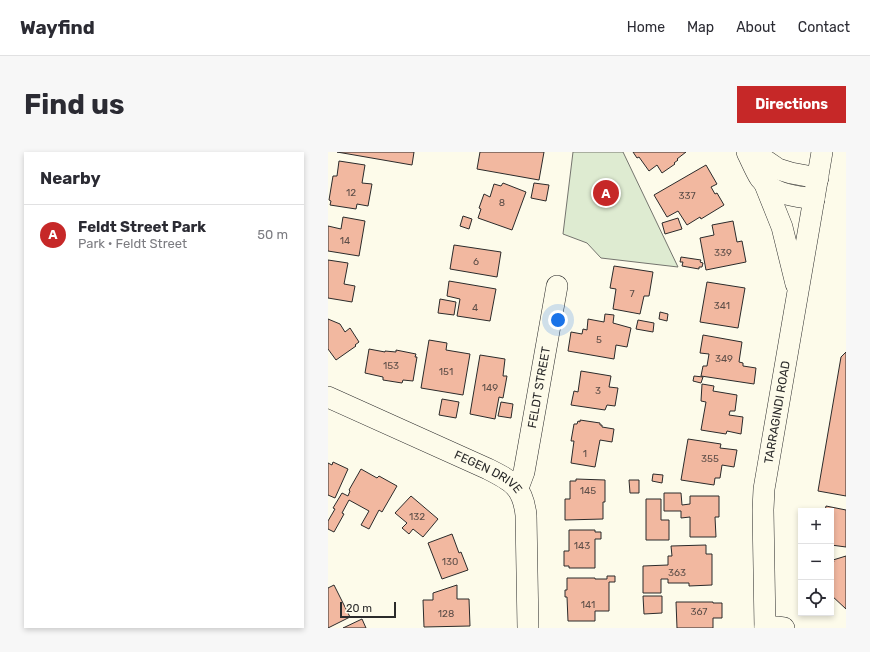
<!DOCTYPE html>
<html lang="en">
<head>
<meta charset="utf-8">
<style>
	body { margin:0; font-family:Rubik,sans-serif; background:#f7f7f7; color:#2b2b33 }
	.controls { position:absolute; right:12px; bottom:12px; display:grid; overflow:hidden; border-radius:0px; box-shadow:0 2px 6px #0003 }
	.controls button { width:36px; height:36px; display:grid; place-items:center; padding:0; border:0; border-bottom:1px solid #e1e1e2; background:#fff; color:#2b2b33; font:20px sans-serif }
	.scale { position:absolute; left:12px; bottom:10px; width:56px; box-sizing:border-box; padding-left:4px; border:2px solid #2b2b2b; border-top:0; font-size:11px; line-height:14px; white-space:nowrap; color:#2b2b2b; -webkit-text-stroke:3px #fdfbea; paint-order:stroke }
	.you { position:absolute; left:230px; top:168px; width:14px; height:14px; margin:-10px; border:3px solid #fff; border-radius:50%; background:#1a73e8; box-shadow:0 0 0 6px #1a73e833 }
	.badge { display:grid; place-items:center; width:26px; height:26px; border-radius:50%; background:#c62828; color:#fff; font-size:13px; font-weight:700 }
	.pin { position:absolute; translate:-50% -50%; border:2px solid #fff; box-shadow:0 1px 4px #0006 }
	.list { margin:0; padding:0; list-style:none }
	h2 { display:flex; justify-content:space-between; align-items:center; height:52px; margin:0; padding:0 16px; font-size:17px }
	h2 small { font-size:13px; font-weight:400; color:#7c7c81 }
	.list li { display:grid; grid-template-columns:26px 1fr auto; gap:12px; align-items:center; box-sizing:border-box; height:60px; padding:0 16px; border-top:1px solid #e1e1e2 }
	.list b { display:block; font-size:15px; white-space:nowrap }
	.list p { margin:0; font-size:13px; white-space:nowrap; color:#7c7c81 }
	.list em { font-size:13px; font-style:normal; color:#7c7c81 }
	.icon { flex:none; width:22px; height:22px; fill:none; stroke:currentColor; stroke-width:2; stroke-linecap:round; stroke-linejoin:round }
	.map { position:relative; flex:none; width:518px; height:476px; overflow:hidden; border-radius:0px }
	header { display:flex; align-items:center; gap:24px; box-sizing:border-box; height:56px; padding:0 20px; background:#fff; border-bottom:1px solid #e1e1e2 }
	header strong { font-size:19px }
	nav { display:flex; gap:22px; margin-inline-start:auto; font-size:14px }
	.intro { display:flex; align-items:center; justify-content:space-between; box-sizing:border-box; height:96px; padding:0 24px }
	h1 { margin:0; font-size:28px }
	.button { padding:10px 18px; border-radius:0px; background:#c62828; color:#fff; font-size:14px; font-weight:700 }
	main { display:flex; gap:24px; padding:0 24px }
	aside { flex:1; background:#fff; border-radius:0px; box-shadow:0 2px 6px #0003 }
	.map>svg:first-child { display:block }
	.green { fill:#deebd1; stroke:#74746e }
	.building { fill:#f2b8a0; stroke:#2b2b2b }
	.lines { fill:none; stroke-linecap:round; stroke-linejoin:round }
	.minor-casing { stroke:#2b2b2b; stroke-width:22 }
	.minor { stroke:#fdfbea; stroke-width:21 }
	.labels { text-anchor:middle; stroke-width:3; stroke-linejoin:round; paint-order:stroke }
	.number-label { font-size:10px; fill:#5d4e48 }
	.street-label { font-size:12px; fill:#2b2b2b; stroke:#fdfbea }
</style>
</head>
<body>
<header>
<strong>Wayfind</strong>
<nav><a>Home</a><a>Map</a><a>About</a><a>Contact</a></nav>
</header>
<div class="intro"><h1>Find us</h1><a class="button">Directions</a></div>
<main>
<aside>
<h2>Nearby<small></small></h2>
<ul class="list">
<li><span class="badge">A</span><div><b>Feldt Street Park</b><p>Park · Feldt Street</p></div><em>50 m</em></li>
</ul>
</aside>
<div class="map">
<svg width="518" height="476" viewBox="0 0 518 476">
	<rect width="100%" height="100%" fill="#fdfbea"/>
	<path class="green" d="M 245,0 L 295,0 L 350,115 L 273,106 L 259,91 L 235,82 Z"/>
	<path class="building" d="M 9,0 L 86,0 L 84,13 Z
		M 152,0 L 216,0 L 211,28 L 149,17 Z
		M 305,0 L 358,0 L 349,7 L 350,8 L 346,11 L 347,12 L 334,21 L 329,13 L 321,19 L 311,5 L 309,6 Z
		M 11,9 L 37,13 L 34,31 L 44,32 L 40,54 L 29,52 L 28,57 L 2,53 L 3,49 L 1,48 L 5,24 L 9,24 Z
		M 378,13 L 389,32 L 383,35 L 387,42 L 389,41 L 396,53 L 373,67 L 372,65 L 359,73 L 350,59 L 339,65 L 326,43 Z
		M 175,31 L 198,40 L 184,78 L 150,66 L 153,57 L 151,56 L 156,42 L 162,45 L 166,32 L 173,34 Z
		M 206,31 L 221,33 L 218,49 L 203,46 Z
		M 135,64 L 144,67 L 141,77 L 132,74 Z
		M 15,65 L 37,69 L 31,104 L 0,99 L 0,74 L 13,77 Z
		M 350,66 L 354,77 L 337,82 L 334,71 Z
		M 405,69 L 409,90 L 414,89 L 418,110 L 378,118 L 372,86 L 386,83 L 384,73 Z
		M 126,93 L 173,100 L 169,125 L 122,117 Z
		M 353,105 L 373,108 L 372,110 L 375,111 L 374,115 L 371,115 L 371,117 L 354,114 L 355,110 L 352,110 Z
		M 0,108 L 20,111 L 16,132 L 27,134 L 24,150 L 0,146 Z
		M 286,114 L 325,120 L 321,144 L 316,144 L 312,162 L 285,157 L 288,137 L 282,136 Z
		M 121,129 L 168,137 L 162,169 L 129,164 L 132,147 L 119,144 Z
		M 379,130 L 417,136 L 410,176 L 372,170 Z
		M 112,147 L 128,150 L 126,163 L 110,161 Z
		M 332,160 L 340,162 L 339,169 L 331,167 Z
		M 277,162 L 286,163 L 285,171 L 303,176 L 299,195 L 288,193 L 286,207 L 240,199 L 243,180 L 254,182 L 255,177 L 259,178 L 260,167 L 276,170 Z
		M 0,167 L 12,172 L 17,180 L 22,176 L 31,190 L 27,193 L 28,194 L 8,208 L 0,197 Z
		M 310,168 L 326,171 L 325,180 L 308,177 Z
		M 375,183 L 414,190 L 411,210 L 415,211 L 415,214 L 428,216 L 426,232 L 373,224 L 375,214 L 379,214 L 381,202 L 372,201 Z
		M 101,188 L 119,191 L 118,198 L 142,202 L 135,243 L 93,236 Z
		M 41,197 L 57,200 L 57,199 L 68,200 L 68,198 L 88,202 L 87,205 L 89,205 L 85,229 L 75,228 L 74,231 L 55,228 L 55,225 L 37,221 Z
		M 518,200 L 518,344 L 490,339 L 513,205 Z
		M 152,203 L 177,207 L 175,224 L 179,224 L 175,246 L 171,245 L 167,267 L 142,262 Z
		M 253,219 L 283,224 L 281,235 L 290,236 L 287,254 L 279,253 L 277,258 L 243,253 L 246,239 L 250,240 Z
		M 366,224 L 375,225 L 373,231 L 365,229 Z
		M 374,232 L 386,234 L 385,239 L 409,243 L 407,259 L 402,259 L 401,263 L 415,265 L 413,282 L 399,279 L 398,282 L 373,278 L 378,250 L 373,249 Z
		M 114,247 L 131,250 L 128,266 L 111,263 Z
		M 173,250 L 185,252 L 183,266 L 170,264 Z
		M 252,268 L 272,271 L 272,273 L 274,273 L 274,275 L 286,277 L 284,290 L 272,288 L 267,315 L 243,311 L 246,289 L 243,289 L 246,272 L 249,272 L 250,269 L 252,270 Z
		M 360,287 L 393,292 L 392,296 L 409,298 L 406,315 L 394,313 L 392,326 L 387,326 L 386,333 L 353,328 Z
		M 5,310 L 20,317 L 7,346 L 0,343 L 0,311 L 4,313 Z
		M 33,317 L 49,326 L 51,324 L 69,334 L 54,360 L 51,358 L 41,377 L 33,373 L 41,359 L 21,348 L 14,361 L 16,362 L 6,380 L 0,377 L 0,369 L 7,357 L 5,356 L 14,341 L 20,344 L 22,339 L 21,338 Z
		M 325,322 L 335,323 L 334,331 L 324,329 Z
		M 248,327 L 277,328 L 277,350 L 275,350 L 275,367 L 237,368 L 237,347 L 242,347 L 242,329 L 248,329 Z
		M 301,328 L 311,328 L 311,341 L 302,341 Z
		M 336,341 L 353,341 L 354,353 L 362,352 L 362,344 L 391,344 L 391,365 L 387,365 L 388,385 L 362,385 L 362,365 L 353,366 L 353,359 L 336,359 Z
		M 83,344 L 110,367 L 95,385 L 85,377 L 81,382 L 74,376 L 79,371 L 67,361 Z
		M 318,347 L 333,347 L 333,368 L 341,368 L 341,388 L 318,388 Z
		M 498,354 L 518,358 L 518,395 L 503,393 L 503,359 L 497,359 Z
		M 241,378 L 267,378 L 267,380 L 273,380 L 273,387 L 267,387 L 267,416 L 241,416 L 241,414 L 236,414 L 236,399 L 241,399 Z
		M 124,382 L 131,401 L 133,400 L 140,418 L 114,427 L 100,391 Z
		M 378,393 L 378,402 L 384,402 L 384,433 L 361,434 L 361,431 L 340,431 L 340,427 L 333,427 L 333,441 L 315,441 L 315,414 L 340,413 L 340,404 L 344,404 L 343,394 Z
		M 518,404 L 518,457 L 503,443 L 503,411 L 506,410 L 505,408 Z
		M 279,424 L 287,424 L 287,430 L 281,430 L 281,459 L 267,459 L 267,469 L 240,469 L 239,445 L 237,445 L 237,438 L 239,438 L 239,426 L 267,426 L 267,427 L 279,427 Z
		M 6,433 L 22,465 L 0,476 L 0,436 Z
		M 129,433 L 129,447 L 141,447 L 142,474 L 96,475 L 95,448 L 105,448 L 105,441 Z
		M 315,444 L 334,444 L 334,461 L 316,462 Z
		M 348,450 L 385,450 L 385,451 L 394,451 L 394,466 L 385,466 L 385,476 L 349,476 Z
		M 34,467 L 38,476 L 15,476 Z"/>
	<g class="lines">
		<g class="minor-casing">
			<g id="minor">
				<path d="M 419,0 C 423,8 427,18 432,26 C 445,43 467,44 486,47"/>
				<path d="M 425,0 L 450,17 L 463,21 L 490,26"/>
				<path d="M 436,30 L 454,75 L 468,132"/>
				<path id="s1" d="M 0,245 L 160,317 C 184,329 195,335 198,363 L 200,476"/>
				<path id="s2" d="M 190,336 L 196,320 L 229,134"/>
				<path d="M 437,475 L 449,475 L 456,476"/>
				<path id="s3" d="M 437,476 L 435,358 L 436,337 L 494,0"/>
			</g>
		</g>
		<use href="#minor" class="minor"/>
	</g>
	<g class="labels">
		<g class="number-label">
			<text x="23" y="44">12</text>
			<text x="359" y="47">337</text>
			<text x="174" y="54">8</text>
			<text x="17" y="92">14</text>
			<text x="395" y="104">339</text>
			<text x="148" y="113">6</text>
			<text x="304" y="145">7</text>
			<text x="394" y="157">341</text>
			<text x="147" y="159">4</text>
			<text x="271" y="191">5</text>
			<text x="396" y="210">349</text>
			<text x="63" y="217">153</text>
			<text x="118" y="223">151</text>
			<text x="162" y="239">149</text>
			<text x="270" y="242">3</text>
			<text x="257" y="305">1</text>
			<text x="382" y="310">355</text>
			<text x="260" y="342">145</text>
			<text x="89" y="368">132</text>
			<text x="254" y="397">143</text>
			<text x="122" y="413">130</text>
			<text x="349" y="424">363</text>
			<text x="260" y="456">141</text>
			<text x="371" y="463">367</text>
			<text x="118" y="465">128</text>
		</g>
		<g class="street-label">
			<text dy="4" stroke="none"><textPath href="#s2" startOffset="103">FELDT STREET</textPath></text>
			<text dy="4" stroke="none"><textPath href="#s3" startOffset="217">TARRAGINDI ROAD</textPath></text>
			<text dy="4" stroke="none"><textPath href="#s1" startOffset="177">FEGEN DRIVE</textPath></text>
		</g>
	</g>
</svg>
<div class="controls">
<button>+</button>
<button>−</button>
<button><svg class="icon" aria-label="locate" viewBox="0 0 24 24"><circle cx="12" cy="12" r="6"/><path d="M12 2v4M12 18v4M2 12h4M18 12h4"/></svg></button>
</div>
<div class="scale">20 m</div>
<div class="you"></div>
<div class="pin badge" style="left:278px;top:41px">A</div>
</div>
</main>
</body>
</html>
